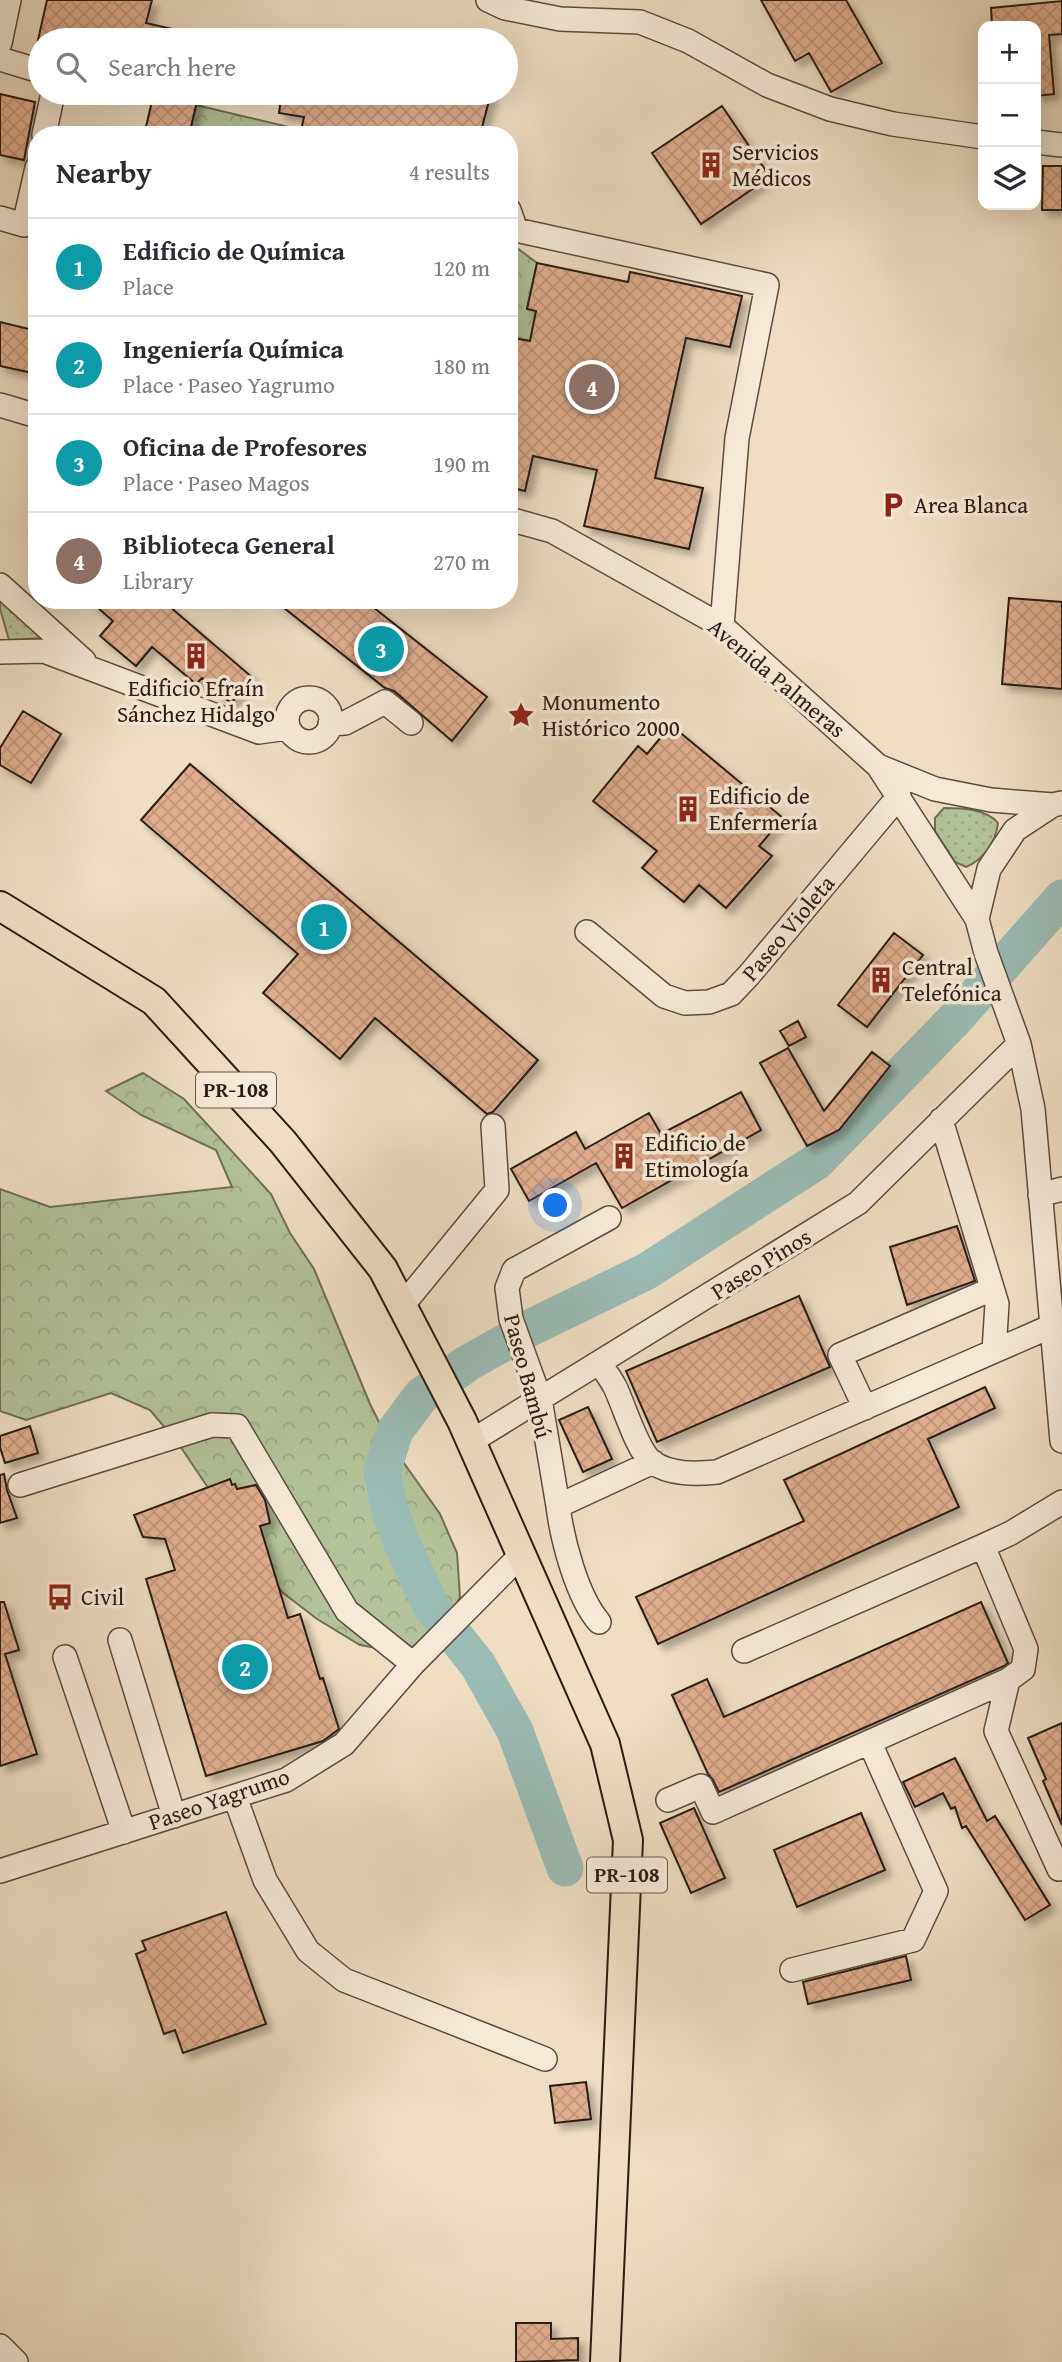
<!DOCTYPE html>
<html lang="en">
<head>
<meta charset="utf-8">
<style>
	body { margin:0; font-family:"Gentium Book Plus",serif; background:#f7f7f7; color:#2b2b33 }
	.controls { position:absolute; right:21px; top:21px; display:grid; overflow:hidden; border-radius:14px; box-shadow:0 7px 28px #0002 }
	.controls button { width:63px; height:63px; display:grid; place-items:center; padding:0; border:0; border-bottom:2px solid #e1e1e2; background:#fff; color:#2b2b33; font:35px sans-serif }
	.you { position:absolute; left:556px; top:1206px; width:24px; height:24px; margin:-18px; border:5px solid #fff; border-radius:50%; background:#1a73e8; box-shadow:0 0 0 10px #1a73e833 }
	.badge { display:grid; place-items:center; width:46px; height:46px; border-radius:50%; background:#0b8043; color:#fff; font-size:23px; font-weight:700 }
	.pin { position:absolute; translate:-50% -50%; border:4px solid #fff; box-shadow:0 2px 7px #0006 }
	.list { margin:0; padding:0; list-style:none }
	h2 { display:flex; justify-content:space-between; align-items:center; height:91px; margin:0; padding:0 28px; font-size:30px }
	h2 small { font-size:23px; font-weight:400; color:#7c7c81 }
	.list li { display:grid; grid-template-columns:46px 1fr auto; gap:21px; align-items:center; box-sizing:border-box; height:98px; padding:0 28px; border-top:2px solid #e1e1e2 }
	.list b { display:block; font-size:26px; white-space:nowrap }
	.list p { margin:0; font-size:23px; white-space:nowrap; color:#7c7c81 }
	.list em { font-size:23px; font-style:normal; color:#7c7c81 }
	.icon { flex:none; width:38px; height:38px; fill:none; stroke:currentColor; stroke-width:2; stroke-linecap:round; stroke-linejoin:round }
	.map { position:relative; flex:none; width:1062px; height:2362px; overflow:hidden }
	.search { position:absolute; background:#fff; box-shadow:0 7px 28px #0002; left:28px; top:28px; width:490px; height:77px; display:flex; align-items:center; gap:18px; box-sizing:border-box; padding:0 24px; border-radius:38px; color:#7c7c81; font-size:26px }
	.panel { position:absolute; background:#fff; box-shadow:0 7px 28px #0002; left:28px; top:126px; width:490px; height:483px; border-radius:28px }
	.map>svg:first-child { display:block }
	.grass { fill:url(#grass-dots); stroke:#6f6f56; stroke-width:2 }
	.forest { fill:url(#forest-crowns); stroke:#6f6f56; stroke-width:2 }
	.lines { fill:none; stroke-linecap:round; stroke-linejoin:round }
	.river { stroke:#9abcb5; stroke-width:37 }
	.building { fill:url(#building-cross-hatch); stroke:#2b1c13; stroke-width:2; filter:url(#shadow) }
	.minor-casing { stroke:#5c4c3f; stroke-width:26 }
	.major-casing { stroke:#2b1c13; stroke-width:32 }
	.minor { stroke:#f5ead7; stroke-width:23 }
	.major { stroke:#efdec2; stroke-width:28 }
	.labels { text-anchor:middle; stroke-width:7; stroke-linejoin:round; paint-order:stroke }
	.shield { fill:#f5ead7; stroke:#685a4e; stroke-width:2 }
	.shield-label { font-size:21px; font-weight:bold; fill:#2b1c13 }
	.poi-label { font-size:23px; fill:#2b1c13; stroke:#f5ead7; text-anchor:start }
	.street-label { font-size:23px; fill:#2b1c13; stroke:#f5ead7 }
</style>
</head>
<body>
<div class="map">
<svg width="1062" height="2362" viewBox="0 0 1062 2362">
	<defs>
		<pattern id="grass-dots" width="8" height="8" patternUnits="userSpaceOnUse" patternTransform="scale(1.75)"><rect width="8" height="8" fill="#b3c298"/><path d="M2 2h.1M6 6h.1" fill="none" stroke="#9aa682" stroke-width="1.8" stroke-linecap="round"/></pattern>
		<pattern id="forest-crowns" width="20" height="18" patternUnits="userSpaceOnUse" patternTransform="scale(1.75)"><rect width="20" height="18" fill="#b3c298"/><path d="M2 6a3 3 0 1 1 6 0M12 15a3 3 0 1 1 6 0" fill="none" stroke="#9aa682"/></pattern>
		<pattern id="building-cross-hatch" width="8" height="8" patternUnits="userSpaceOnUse" patternTransform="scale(1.75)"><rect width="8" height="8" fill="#e0ae8e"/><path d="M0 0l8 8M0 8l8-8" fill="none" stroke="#c0957a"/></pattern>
		<filter id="shadow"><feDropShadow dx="6" dy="6" stdDeviation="3.5" flood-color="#0004"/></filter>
	</defs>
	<rect width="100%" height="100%" fill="#efdec2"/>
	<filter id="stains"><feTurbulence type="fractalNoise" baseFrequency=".00286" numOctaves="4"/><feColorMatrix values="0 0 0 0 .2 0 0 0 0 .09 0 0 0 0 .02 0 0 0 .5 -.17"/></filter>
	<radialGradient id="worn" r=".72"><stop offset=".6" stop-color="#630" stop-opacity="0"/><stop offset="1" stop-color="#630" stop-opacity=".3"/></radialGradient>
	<path class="grass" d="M 0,600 L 43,638 L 9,640 L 0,609 Z
		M 944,808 C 962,808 987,809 998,823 C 996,842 983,860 966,867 L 955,862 L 935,831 L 935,818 Z"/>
	<path class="forest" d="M 196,105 L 323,135 L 189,135 Z
		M 509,242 L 537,263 L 527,309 L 536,311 L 530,341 L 509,337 Z
		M 143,1073 L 184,1099 L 271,1194 L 290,1233 L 314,1269 L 370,1404 L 389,1442 L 440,1514 L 457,1553 L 460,1597 L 442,1634 L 404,1653 L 360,1645 L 317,1619 L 282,1592 L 227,1516 L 178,1443 L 150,1410 L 111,1393 L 26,1420 L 0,1411 L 0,1189 L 50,1207 L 232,1187 L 216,1150 L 141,1115 L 106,1091 Z"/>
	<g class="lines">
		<path class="river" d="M 565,1868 L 515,1731 L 478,1665 L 431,1606 L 403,1546 L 391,1514 L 382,1472 L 395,1431 L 421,1396 L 468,1363 L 532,1327 L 647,1271 L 816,1162 L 956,1018 L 1062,898"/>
	</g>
	<path class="building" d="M 47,0 L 152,0 L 146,23 L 194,34 L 193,40 L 38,40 Z
		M 761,0 L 846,0 L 882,63 L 831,92 L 809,53 L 795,61 Z
		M 1062,1 L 1062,34 L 1049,35 L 1054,94 L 1036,96 L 1036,26 L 992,26 L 991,8 Z
		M 154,93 L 199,93 L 189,135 L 144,135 Z
		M 282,93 L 491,93 L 481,131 L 463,128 L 462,135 L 300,135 L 304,117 L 279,113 Z
		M 0,94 L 35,102 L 24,160 L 0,155 Z
		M 722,106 L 770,177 L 701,224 L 652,153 Z
		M 1043,166 L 1062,166 L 1062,210 L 1042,210 Z
		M 537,263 L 628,282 L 630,272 L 742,296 L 730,347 L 686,338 L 655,478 L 703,488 L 689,549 L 584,526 L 597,470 L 533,456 L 525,491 L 509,487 L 509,444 L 516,413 L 509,411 L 509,337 L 530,341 L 536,311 L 527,309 Z
		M 0,322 L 37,331 L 37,374 L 0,366 Z
		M 1009,598 L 1062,602 L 1062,689 L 1002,684 Z
		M 89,600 L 162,600 L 253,678 L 231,703 L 202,678 L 196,684 L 152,647 L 136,666 L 100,636 L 113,621 Z
		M 274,600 L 364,600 L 487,697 L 452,741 L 394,691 L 385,688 Z
		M 23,711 L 61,734 L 31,783 L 0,765 L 0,748 Z
		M 671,725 L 783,818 L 759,846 L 772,856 L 726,908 L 699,885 L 684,902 L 642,868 L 657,851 L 593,801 L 638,746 L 647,754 Z
		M 190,764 L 538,1060 L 493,1112 L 487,1114 L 375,1018 L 340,1059 L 263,993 L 298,954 L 141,820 Z
		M 894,933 L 923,955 L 867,1027 L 838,1005 Z
		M 798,1021 L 806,1037 L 789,1046 L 780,1031 Z
		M 788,1048 L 824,1111 L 872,1052 L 890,1066 L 839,1130 L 807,1146 L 760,1063 Z
		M 741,1092 L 761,1130 L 622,1208 L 596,1163 L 529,1201 L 511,1169 L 576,1132 L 585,1149 L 649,1113 L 661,1134 Z
		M 957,1226 L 975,1281 L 907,1305 L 890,1247 Z
		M 799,1296 L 830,1367 L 657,1442 L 626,1371 Z
		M 985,1387 L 995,1408 L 928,1439 L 959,1507 L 658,1644 L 636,1597 L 804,1521 L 784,1480 Z
		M 588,1407 L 612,1459 L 583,1472 L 559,1420 Z
		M 30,1426 L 38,1453 L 5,1463 L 0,1447 L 0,1436 Z
		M 4,1474 L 7,1490 L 17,1518 L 0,1523 L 0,1475 Z
		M 230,1479 L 232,1485 L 235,1484 L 237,1489 L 256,1485 L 265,1500 L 270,1523 L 260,1526 L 288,1618 L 300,1614 L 320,1679 L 323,1678 L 339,1729 L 323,1741 L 206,1776 L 146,1579 L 175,1570 L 165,1539 L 143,1537 L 134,1515 Z
		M 0,1602 L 4,1602 L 19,1650 L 5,1654 L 37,1754 L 0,1766 Z
		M 981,1602 L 1008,1663 L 1004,1666 L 719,1792 L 713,1780 L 708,1774 L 672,1695 L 707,1679 L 724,1717 Z
		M 1062,1723 L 1062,1825 L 1043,1781 L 1046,1779 L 1028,1738 Z
		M 955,1758 L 987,1821 L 995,1816 L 1050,1905 L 1025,1920 L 966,1826 L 962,1828 L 955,1807 L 951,1809 L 943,1793 L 915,1807 L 903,1782 Z
		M 694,1808 L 725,1878 L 691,1893 L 660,1823 Z
		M 861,1813 L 885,1870 L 797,1907 L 774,1850 Z
		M 226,1912 L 266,2024 L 183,2053 L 175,2030 L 164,2034 L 136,1954 L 146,1950 L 142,1941 Z
		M 906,1956 L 911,1980 L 808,2004 L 803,1982 Z
		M 586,2082 L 591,2119 L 555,2123 L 550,2086 Z
		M 516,2323 L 551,2323 L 551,2339 L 578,2338 L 578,2360 L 516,2362 Z"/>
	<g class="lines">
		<g class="minor-casing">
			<path id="minor" d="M 488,0 L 505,8 L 560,19 L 640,22 L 688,41 L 767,85 L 830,109 L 893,124 L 983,137
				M 0,43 L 9,0
				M 0,59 L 40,71
				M 44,135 L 53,93
				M 1036,142 L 1062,145
				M 509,210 L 516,230 L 767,285 L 737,438 L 722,626
				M 0,218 L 24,225 L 37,168
				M 0,405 L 37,416
				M 509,519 L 552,531 L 722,626 L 878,766 L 935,789 L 991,800 L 1053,805 L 1062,803
				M 0,585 L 84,661
				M 0,652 L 44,651 L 259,732 L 287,728
				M287 720a22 22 0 1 1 44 0a22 22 0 1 1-44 0Z
				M 330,724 L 345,723 L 385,702 L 411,723
				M 878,766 L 977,919 L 986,953 L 1019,1044 L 1033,1109 L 1062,1441
				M 977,919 L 989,869 L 1015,830 L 1053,805
				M 587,932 L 664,996 L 685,1003 L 709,1002 L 731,994 L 749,975 L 899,796
				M 941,1120 L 997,1304 L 994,1351
				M 1040,1195 L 1062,1189
				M 402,1306 L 497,1190 L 493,1126
				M 600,1364 C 605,1371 611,1379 615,1387 C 624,1405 637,1451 652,1462 C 670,1475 696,1474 717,1472 L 1052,1326
				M 865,1408 L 840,1355 L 992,1289
				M 470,1442 L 858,1203 L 1019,1044
				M 20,1485 L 212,1425 L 237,1426 L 347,1611 L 413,1664
				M 558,1506 L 540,1399 L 511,1319 L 507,1288 L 514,1270 L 609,1218
				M 599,1622 C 577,1597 562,1539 558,1506 L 653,1462
				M 120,1640 L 174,1816
				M 744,1651 L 983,1546 L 1011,1533 L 1062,1502
				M 65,1657 L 124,1832
				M 1008,1680 L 996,1731 L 1059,1869
				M 235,1797 L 265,1880 L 308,1951 L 344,1980 L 545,2059
				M 668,1800 L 701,1786 L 713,1812 L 1008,1680 L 1023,1669 L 1026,1649 L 983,1546
				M 0,1871 L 286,1780 L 344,1744 L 413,1664 L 522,1554
				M 792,1970 L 913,1940 L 936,1891 L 870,1743
				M 0,2346 L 16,2362"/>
		</g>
		<g class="major-casing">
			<path id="major" d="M 0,906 L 154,1001 L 283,1142 L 383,1269 L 462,1421 L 605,1744 L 628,1840 L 605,2362"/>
		</g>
		<use href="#minor" class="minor"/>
		<use href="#major" class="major"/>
	</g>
	<defs>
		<g id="building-bare" transform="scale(2.1)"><path d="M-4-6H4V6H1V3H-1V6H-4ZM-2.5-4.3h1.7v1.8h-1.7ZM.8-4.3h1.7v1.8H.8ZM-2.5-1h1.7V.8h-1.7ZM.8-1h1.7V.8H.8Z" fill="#8f2418" stroke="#f5ead7" stroke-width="2.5" paint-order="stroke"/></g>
		<g id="parking-bare" transform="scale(2.1)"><path d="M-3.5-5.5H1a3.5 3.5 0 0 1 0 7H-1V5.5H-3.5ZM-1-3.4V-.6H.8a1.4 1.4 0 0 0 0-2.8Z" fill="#8f2418" stroke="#f5ead7" stroke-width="2.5" paint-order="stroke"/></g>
		<g id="sight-bare" transform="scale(2.1)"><path d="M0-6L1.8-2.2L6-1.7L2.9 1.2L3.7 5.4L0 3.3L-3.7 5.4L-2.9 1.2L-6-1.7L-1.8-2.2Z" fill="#8f2418" stroke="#f5ead7" stroke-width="2.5" paint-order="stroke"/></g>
		<g id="bus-bare" transform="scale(2.1)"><path d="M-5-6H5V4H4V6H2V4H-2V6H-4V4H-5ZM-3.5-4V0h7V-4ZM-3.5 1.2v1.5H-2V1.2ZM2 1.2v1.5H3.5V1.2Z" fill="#8f2418" stroke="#f5ead7" stroke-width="2.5" paint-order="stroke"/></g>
	</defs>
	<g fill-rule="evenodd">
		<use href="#building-bare" x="711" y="165"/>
		<use href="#parking-bare" x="893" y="505"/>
		<use href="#building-bare" x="196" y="656"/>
		<use href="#sight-bare" x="521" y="715"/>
		<use href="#building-bare" x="688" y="809"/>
		<use href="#building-bare" x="881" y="980"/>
		<use href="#building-bare" x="624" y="1156"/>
		<use href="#bus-bare" x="60" y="1597"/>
	</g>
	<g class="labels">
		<g class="shield">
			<rect x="196" y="1072.5" width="80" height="35" rx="5"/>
			<rect x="587" y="1857.5" width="80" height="35" rx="5"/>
		</g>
		<g class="shield-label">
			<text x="236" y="1097">PR-108</text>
			<text x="627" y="1882">PR-108</text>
		</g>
		<g class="poi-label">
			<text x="732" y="160">Servicios<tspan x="732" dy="26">Médicos</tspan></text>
			<text x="914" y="513">Area Blanca</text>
			<text x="196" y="696" text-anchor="middle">Edificio Efraín<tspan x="196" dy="26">Sánchez Hidalgo</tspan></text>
			<text x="542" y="710">Monumento<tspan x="542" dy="26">Histórico 2000</tspan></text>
			<text x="709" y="804">Edificio de<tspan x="709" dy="26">Enfermería</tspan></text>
			<text x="902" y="975">Central<tspan x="902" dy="26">Telefónica</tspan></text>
			<text x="645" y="1151">Edificio de<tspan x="645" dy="26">Etimología</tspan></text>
			<text x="81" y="1605">Civil</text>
		</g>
		<g class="street-label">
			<text transform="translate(777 678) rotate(40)" y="8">Avenida Palmeras</text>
			<text transform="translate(788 928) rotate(-50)" y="8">Paseo Violeta</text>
			<text transform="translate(761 1264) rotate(-32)" y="8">Paseo Pinos</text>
			<text transform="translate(528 1376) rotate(75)" y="8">Paseo Bambú</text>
			<text transform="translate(219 1799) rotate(-19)" y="8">Paseo Yagrumo</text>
		</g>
	</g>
	<rect width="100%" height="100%" filter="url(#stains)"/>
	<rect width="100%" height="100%" fill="url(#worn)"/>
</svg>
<div class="controls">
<button>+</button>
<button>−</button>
<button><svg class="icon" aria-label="layers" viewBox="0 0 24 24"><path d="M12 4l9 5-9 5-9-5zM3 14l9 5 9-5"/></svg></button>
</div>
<div class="you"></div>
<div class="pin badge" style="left:324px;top:927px;background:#0f9aa8">1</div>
<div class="pin badge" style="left:245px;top:1667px;background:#0f9aa8">2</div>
<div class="pin badge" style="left:381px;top:649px;background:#0f9aa8">3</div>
<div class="pin badge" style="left:592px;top:387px;background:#8d6e63">4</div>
<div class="search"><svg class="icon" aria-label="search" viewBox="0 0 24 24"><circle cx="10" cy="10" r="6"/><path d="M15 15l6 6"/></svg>Search here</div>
<section class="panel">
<h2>Nearby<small>4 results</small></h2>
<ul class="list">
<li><span class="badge" style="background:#0f9aa8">1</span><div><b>Edificio de Química</b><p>Place</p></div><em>120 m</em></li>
<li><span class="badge" style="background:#0f9aa8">2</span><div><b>Ingeniería Química</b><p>Place · Paseo Yagrumo</p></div><em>180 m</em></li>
<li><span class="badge" style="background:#0f9aa8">3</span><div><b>Oficina de Profesores</b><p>Place · Paseo Magos</p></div><em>190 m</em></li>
<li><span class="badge" style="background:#8d6e63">4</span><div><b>Biblioteca General</b><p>Library</p></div><em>270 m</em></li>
</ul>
</section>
</div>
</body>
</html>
